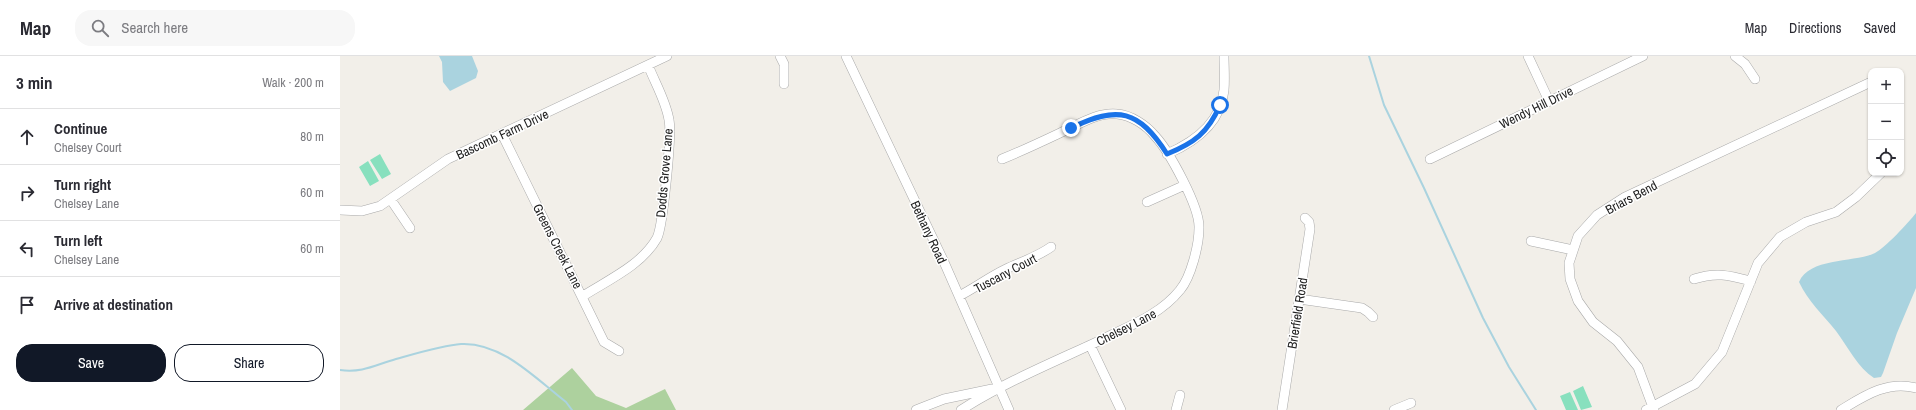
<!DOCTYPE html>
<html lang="en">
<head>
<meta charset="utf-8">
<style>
	body { margin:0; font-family:"Archivo Narrow",sans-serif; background:#f7f7f7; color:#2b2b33 }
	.controls { position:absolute; right:12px; top:12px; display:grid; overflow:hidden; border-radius:8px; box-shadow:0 1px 3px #0004 }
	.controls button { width:36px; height:36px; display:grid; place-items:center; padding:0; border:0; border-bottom:1px solid #e1e1e2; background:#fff; color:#2b2b33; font:20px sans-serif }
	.stop { position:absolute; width:12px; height:12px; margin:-9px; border:3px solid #1a73e8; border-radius:50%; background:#fff }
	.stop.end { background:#1a73e8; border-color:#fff; box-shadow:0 1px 4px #0008 }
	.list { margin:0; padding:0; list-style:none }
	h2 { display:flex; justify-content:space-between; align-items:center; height:52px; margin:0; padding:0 16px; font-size:17px }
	h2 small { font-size:13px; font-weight:400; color:#7c7c81 }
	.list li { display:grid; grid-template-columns:26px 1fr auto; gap:12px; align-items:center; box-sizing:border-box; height:56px; padding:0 16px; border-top:1px solid #e1e1e2 }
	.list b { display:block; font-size:15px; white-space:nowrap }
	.list p { margin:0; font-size:13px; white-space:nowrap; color:#7c7c81 }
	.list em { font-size:13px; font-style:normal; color:#7c7c81 }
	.actions { display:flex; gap:8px; padding:12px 16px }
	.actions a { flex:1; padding:9px 0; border:1px solid #111827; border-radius:16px; text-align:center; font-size:14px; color:#111827 }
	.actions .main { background:#111827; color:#fff }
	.icon { flex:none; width:22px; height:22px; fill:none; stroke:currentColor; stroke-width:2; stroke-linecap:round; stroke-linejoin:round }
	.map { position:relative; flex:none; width:1576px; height:354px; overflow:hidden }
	header { display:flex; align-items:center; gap:24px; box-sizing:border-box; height:56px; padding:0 20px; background:#fff; border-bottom:1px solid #e1e1e2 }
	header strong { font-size:19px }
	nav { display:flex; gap:22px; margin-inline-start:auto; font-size:14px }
	.search { width:280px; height:36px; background:#f7f7f7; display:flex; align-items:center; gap:10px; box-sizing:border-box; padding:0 14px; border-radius:16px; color:#7c7c81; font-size:15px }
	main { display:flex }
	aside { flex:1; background:#fff }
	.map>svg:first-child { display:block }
	.forest { fill:#add19e }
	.pitch { fill:#88e0be }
	.water { fill:#aad3df }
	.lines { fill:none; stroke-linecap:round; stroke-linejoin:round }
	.stream { stroke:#aad3df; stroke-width:2 }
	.minor-casing { stroke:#a9a9a9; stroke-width:10 }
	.minor { stroke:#fff; stroke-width:9 }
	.route { stroke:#1a73e8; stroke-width:5 }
	.labels { text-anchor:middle; stroke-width:3; stroke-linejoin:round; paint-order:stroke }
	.street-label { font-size:13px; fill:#222; stroke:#fff }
</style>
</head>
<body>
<header>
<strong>Map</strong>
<div class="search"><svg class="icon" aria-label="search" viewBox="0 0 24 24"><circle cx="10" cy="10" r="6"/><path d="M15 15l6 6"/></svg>Search here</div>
<nav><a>Map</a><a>Directions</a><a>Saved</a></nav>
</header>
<main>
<aside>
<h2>3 min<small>Walk · 200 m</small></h2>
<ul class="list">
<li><svg class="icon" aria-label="ahead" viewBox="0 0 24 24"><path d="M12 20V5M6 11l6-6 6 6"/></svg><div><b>Continue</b><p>Chelsey Court</p></div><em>80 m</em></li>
<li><svg class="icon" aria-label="right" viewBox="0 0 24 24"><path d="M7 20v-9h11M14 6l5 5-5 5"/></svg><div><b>Turn right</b><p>Chelsey Lane</p></div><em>60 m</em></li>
<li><svg class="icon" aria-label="left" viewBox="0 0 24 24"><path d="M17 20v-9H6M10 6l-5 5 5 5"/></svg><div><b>Turn left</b><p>Chelsey Lane</p></div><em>60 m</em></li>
<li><svg class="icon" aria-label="arrive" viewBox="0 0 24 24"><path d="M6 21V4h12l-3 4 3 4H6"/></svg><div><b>Arrive at destination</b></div></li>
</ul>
<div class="actions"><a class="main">Save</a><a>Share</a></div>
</aside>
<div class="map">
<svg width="1576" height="354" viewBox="0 0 1576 354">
	<rect width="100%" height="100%" fill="#f2efe9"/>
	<path class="forest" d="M 232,312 L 256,340 L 286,352 L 325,333 L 336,354 L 183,354 Z"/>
	<path class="pitch" d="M 40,98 L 51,118 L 42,123 L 30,104 Z
		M 28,105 L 39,125 L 30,130 L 19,111 Z
		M 1243,330 L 1252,351 L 1241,354 L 1233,335 Z
		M 1230,336 L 1238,354 L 1226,354 L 1220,340 Z"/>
	<path class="water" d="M 99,0 L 132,0 L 138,15 L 136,22 L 110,35 L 103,26 L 102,6 Z
		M 1576,157 L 1576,232 L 1557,277 L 1543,317 L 1541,321 L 1534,322 C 1518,312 1508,291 1496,275 C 1483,259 1468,245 1459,226 C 1470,201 1514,207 1535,197 C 1545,192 1568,167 1576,157 Z"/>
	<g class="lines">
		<path class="stream" d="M 1029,0 L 1044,49 L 1084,132 L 1143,262 L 1169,311 L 1196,354
			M 0,314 C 23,317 35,309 56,303 C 74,298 104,289 121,288 C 162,286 196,323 226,346 L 232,354"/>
		<g class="minor-casing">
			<path id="minor" d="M 440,0 L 444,8 L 444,28
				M 506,0 L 604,206 L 669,354
				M 1188,0 L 1209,45
				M 1395,0 L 1405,8 L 1415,23
				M 162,78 L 264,286 L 279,295
				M 827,98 C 855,86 881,67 884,34 C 885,23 884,11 884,0
				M 1090,103 L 1303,0
				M 51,144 L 70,172
				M 807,146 L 845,129
				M 0,154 L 22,155 L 40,150 L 108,103 L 327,0
				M 1191,185 L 1233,194
				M 1354,223 C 1376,216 1388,219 1411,225
				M 243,240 C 268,224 302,209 317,182 C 323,170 332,78 329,64 C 326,45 315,27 308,9
				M 619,240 C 635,232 649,221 666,213 C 681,206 697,201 711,191
				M 959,243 L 1022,252 L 1028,256 L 1033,261
				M 750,289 L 781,354
				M 576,354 L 604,343 L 652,333
				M 621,354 C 665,326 714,306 761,284 C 789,270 820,259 840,234 C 851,221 859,189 859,172 C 860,151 829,95 815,80 C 806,69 791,59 777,58 C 757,56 738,69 720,77 C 701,86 682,95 662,103
				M 836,354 L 840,339
				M 942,354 L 970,173 L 969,166 L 965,162
				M 1054,354 L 1071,347
				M 1306,354 L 1355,328 L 1382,296 L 1418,207 L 1440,181 L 1466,166 L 1496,156 L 1516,141 L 1541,117
				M 1314,354 L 1298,311 L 1277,285 L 1253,266 L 1238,245 L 1230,223 L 1229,207 L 1238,180 L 1257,159 L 1285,141 L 1531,26
				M 1501,354 C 1524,340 1548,324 1576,332"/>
		</g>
		<use href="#minor" class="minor"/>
	</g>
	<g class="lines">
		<path class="route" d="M 731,72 C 778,49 799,54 827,98 C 854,87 868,77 880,49"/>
	</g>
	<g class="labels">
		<g class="street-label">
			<text transform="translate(1196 51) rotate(-26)" y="5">Wendy Hill Drive</text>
			<text transform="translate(162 78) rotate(-25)" y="5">Bascomb Farm Drive</text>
			<text transform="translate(324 117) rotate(-85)" y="5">Dodds Grove Lane</text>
			<text transform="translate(1291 141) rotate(-28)" y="5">Briars Bend</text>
			<text transform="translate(589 176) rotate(65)" y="5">Bethany Road</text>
			<text transform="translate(218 190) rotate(63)" y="5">Greens Creek Lane</text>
			<text transform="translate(665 217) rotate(-28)" y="5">Tuscany Court</text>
			<text transform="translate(957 257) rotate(-81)" y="5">Brierfield Road</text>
			<text transform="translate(786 271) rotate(-27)" y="5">Chelsey Lane</text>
		</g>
	</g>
</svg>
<div class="controls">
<button>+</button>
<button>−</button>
<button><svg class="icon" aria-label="locate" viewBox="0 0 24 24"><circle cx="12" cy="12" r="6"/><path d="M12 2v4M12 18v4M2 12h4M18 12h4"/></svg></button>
</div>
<div class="stop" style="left:880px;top:49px"></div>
<div class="stop end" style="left:731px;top:72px"></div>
</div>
</main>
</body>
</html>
